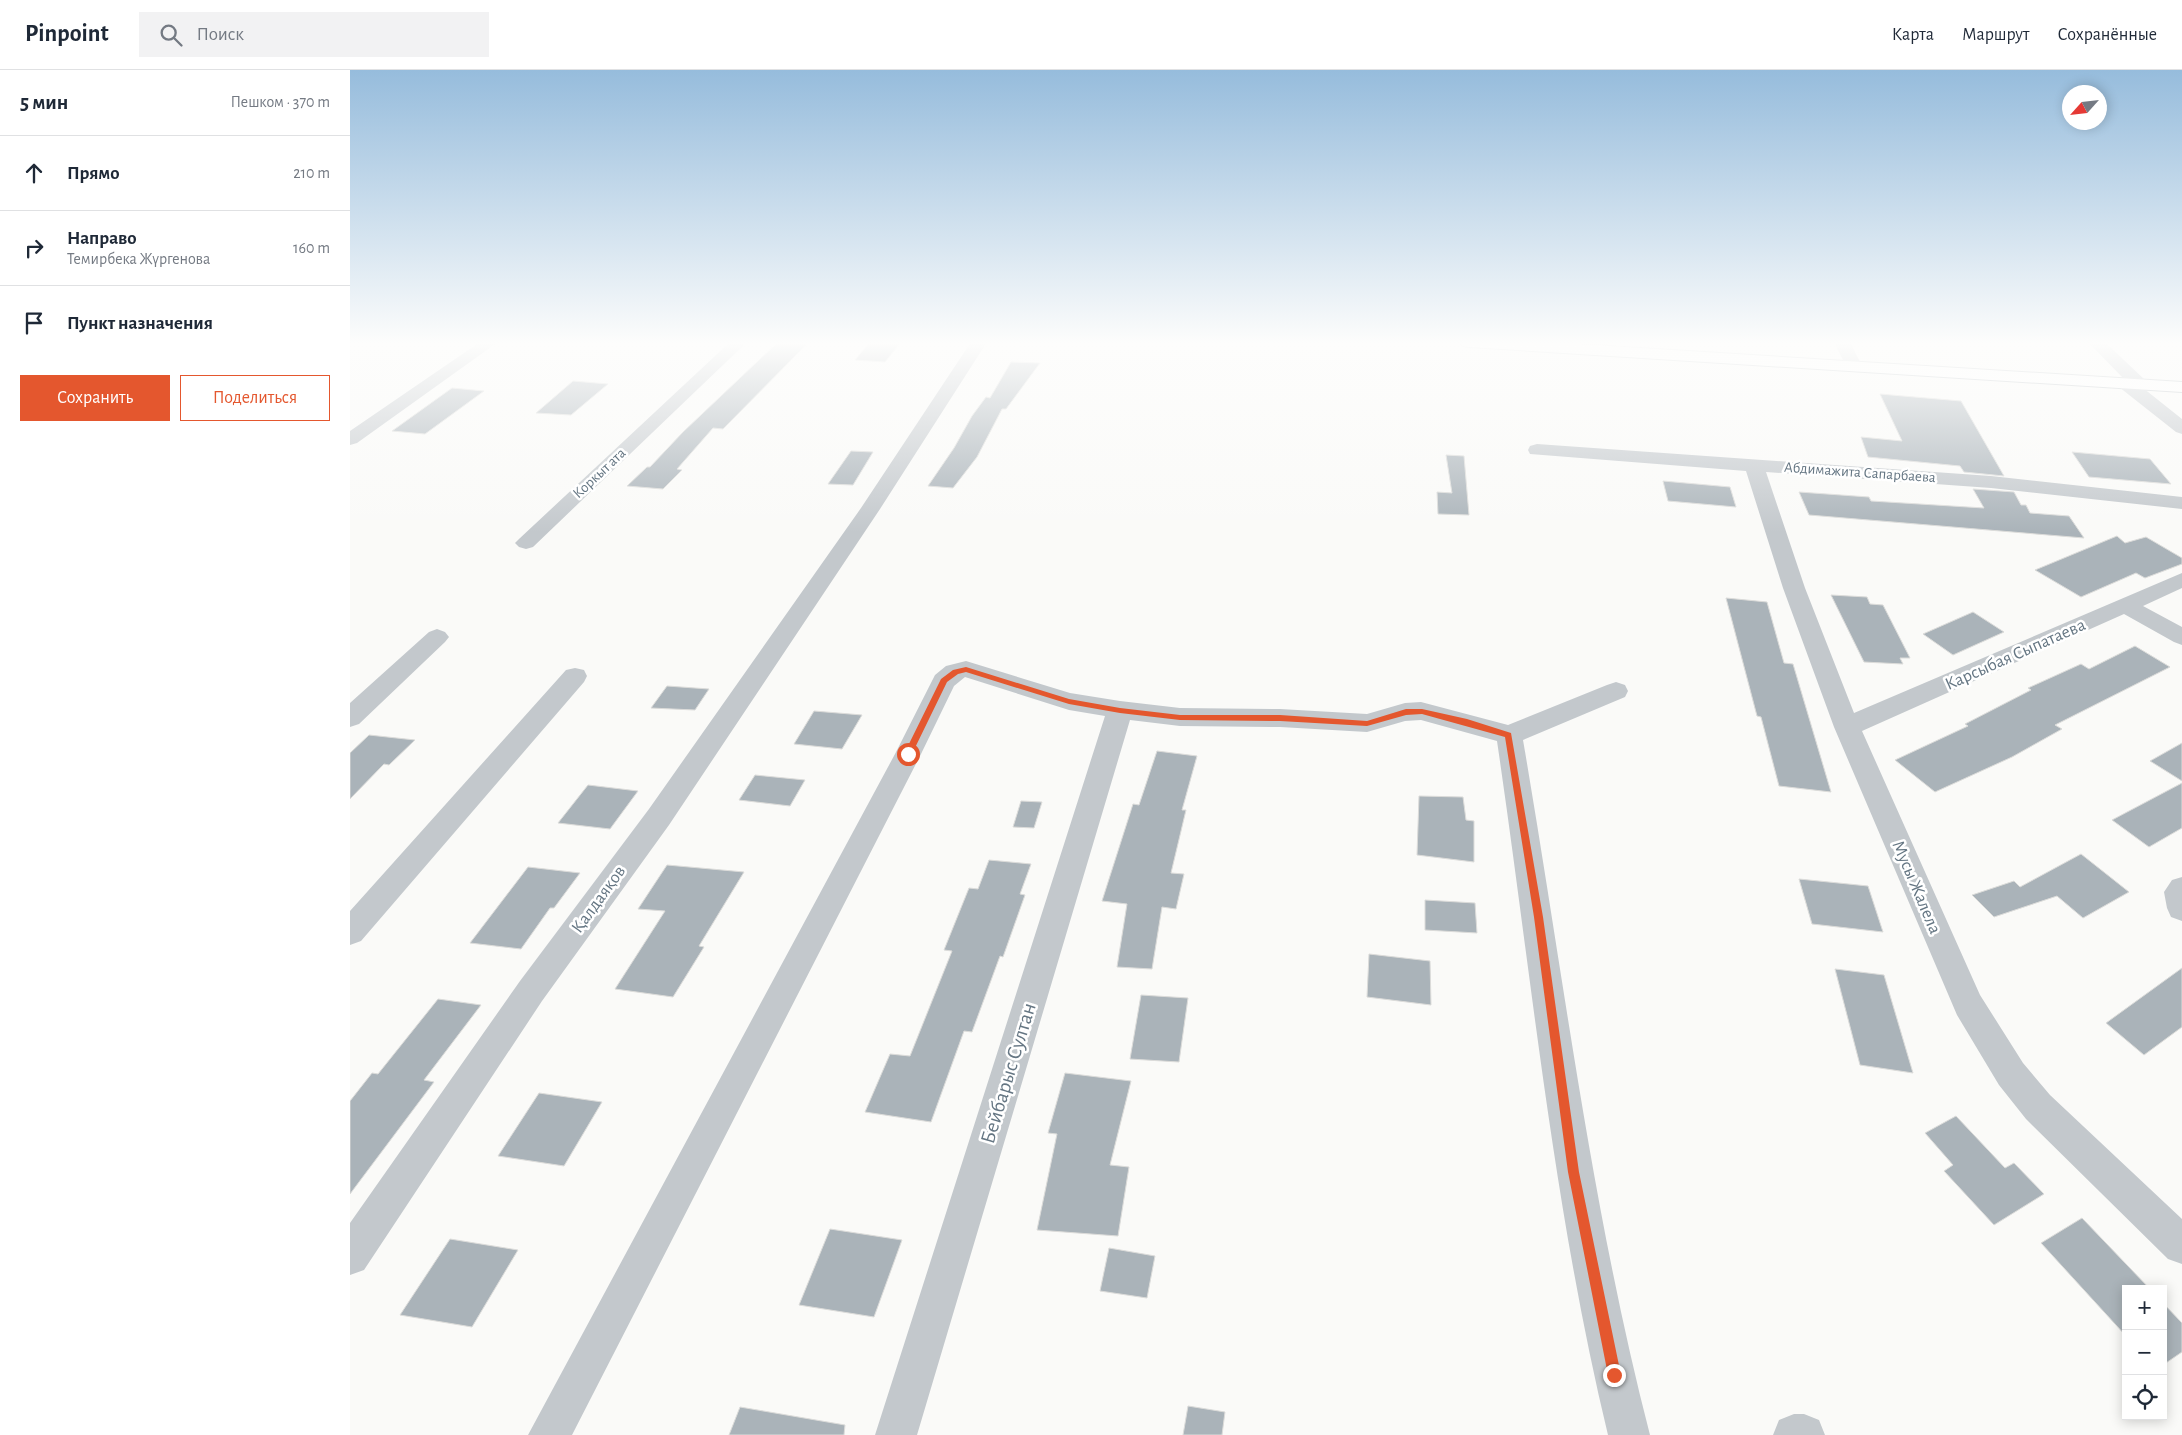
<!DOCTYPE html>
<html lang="ru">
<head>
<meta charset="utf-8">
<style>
	body { margin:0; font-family:"Alegreya Sans",sans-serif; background:#f2f2f3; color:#1f2937 }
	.controls { position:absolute; right:15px; bottom:15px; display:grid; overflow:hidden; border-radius:0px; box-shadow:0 2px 12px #0003 }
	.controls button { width:45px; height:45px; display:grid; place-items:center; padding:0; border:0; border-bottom:1px solid #e0e1e3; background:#fff; color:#1f2937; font:25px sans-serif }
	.compass { position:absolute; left:1712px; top:15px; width:45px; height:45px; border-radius:50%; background:#fff; box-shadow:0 2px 12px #0003; rotate:243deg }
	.stop { position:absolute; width:15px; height:15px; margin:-11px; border:4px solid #e4572e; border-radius:50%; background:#fff }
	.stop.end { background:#e4572e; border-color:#fff; box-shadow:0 1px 5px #0008 }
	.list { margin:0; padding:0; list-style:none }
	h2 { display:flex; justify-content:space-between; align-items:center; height:65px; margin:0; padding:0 20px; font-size:21px }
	h2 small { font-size:16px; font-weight:400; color:#747a83 }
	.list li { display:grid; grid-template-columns:32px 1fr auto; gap:15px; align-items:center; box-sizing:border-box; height:75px; padding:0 20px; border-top:1px solid #e0e1e3 }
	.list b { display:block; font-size:19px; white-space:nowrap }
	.list p { margin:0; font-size:16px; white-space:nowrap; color:#747a83 }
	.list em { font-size:16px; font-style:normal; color:#747a83 }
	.actions { display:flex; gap:10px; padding:15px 20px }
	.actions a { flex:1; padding:11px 0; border:1px solid #e4572e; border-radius:0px; text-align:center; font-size:18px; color:#e4572e }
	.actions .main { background:#e4572e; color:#fff }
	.icon { flex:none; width:28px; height:28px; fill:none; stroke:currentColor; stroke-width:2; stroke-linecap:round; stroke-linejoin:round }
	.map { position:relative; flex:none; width:1832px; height:1365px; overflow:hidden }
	header { display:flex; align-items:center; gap:30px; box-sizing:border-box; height:70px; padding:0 25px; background:#fff; border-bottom:1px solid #e0e1e3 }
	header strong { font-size:24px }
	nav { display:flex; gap:28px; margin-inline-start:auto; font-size:18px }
	.search { width:350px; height:45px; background:#f2f2f3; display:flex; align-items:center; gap:12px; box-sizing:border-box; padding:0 18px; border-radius:0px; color:#747a83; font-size:19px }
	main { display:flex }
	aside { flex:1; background:#fff }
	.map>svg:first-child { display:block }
	.building { fill:#aab3b9; stroke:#dcdcda }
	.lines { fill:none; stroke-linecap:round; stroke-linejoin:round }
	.secondary-casing { stroke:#b3babf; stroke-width:2 }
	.street { fill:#c3c8cc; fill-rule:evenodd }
	.secondary { fill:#fff; fill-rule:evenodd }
	.route { fill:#e4572e }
	.labels { text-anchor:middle; stroke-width:5; stroke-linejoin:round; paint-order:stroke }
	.far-street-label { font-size:15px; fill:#657683; stroke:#fff }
	.street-label { font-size:18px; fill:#657683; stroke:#fff }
	.near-street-label { font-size:21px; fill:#657683; stroke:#fff }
</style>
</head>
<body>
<header>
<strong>Pinpoint</strong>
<div class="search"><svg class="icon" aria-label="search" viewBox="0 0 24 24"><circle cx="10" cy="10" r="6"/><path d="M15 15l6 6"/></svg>Поиск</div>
<nav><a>Карта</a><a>Маршрут</a><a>Сохранённые</a></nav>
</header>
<main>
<aside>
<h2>5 мин<small>Пешком · 370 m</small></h2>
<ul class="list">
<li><svg class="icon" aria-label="ahead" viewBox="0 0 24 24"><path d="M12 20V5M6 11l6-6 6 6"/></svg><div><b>Прямо</b></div><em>210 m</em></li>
<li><svg class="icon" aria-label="right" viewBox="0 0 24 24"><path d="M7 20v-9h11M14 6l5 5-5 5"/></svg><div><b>Направо</b><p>Темирбека Жүргенова</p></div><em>160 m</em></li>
<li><svg class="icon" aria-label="arrive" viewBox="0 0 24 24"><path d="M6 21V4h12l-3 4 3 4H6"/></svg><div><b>Пункт назначения</b></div></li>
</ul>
<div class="actions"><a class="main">Сохранить</a><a>Поделиться</a></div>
</aside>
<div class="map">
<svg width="1832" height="1365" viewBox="0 0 1832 1365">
	<rect width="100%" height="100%" fill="#fafaf8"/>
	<path class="building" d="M 520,272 L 551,272 L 535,292 L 505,290 Z
		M 427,273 L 456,275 L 373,359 L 363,358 L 327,399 L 332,400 L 313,419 L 277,416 L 297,397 L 300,397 L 333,362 Z
		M 661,292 L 690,293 L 656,339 L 652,339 L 627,387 L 603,418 L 578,416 L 604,378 L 622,346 L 636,327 L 640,328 Z
		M 223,311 L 258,314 L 221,345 L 186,343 Z
		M 102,318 L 134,321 L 75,364 L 42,361 Z
		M 1530,324 L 1611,331 L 1654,406 L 1614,402 L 1610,396 L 1518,387 L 1511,367 L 1552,371 Z
		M 501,381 L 523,382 L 503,415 L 478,414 Z
		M 1722,382 L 1800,389 L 1821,414 L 1739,407 Z
		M 1096,385 L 1114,386 L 1119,445 L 1088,444 L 1087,422 L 1102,423 Z
		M 1313,411 L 1380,417 L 1386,437 L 1318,431 Z
		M 1623,419 L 1664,422 L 1671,435 L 1676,435 L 1680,443 L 1719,446 L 1734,468 L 1459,445 L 1449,422 L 1519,427 L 1521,431 L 1634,438 Z
		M 1767,466 L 1775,473 L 1796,467 L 1832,488 L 1832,494 L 1795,508 L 1786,503 L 1731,527 L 1685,500 Z
		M 1481,525 L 1517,527 L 1520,534 L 1533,535 L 1560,588 L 1550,588 L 1553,594 L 1514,592 Z
		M 1376,528 L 1417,532 L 1434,593 L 1443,594 L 1481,722 L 1429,716 L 1411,647 L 1407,646 Z
		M 1623,542 L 1654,562 L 1603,585 L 1573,564 Z
		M 1785,576 L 1820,597 L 1705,655 L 1712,659 L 1662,687 L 1585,722 L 1545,690 L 1618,656 L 1615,654 L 1681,620 L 1678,618 L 1731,594 L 1739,599 Z
		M 317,616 L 359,619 L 345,640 L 301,638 Z
		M 464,641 L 512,645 L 492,679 L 444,674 Z
		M 19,665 L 65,670 L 39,695 L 34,694 L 0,729 L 0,683 Z
		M 1832,673 L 1832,711 L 1800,691 Z
		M 807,681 L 847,686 L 832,740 L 836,740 L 821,803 L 834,804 L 826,839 L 812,837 L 802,899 L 767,897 L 777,834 L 752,831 L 783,734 L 789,735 Z
		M 405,705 L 455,710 L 440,736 L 389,730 Z
		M 1832,713 L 1832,758 L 1799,777 L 1762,750 Z
		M 238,715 L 288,721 L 260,759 L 208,753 Z
		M 1069,726 L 1113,727 L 1116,750 L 1124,751 L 1124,792 L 1067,785 Z
		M 671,731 L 692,732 L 684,758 L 663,757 Z
		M 1731,784 L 1779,822 L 1733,848 L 1707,826 L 1644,847 L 1622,825 L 1664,811 L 1670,817 Z
		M 639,790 L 681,794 L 670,824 L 675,825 L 653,887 L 650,886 L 622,962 L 614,961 L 581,1052 L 515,1042 L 540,984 L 560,986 L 602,881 L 594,880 L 619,818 L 628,819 Z
		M 317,795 L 394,802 L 349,876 L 354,877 L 323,927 L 265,919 L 315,841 L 288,839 Z
		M 178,797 L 230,803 L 204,838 L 200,838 L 171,879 L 120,873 Z
		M 1449,809 L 1518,816 L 1533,862 L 1462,854 Z
		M 1075,830 L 1125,833 L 1127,863 L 1075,860 Z
		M 1019,884 L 1080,891 L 1081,935 L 1017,927 Z
		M 1832,898 L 1832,957 L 1794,985 L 1756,953 Z
		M 1485,899 L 1534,905 L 1563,1003 L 1510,995 Z
		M 791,925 L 838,928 L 829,992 L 780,989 Z
		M 88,929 L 131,935 L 74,1010 L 84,1012 L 0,1124 L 0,1031 L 22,1003 L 28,1004 Z
		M 715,1003 L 781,1011 L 760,1095 L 779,1097 L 768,1166 L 687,1160 L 707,1064 L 698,1063 Z
		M 189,1023 L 252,1032 L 214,1096 L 148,1086 Z
		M 1606,1046 L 1655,1098 L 1664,1093 L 1694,1124 L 1644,1155 L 1594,1101 L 1603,1095 L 1575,1063 Z
		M 1732,1148 L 1800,1219 L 1776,1219 L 1776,1266 L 1691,1173 Z
		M 480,1159 L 552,1170 L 524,1247 L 449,1235 Z
		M 100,1169 L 168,1180 L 122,1257 L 50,1245 Z
		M 759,1178 L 805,1186 L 797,1228 L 750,1221 Z
		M 1813,1233 L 1832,1253 L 1832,1282 L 1813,1295 Z
		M 838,1336 L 875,1342 L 872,1365 L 833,1365 Z
		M 390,1337 L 495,1355 L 494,1365 L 379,1365 Z"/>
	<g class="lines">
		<g class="secondary-casing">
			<path id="secondary" d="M 1110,272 L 1195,272 L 1832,312 L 1832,322 L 1119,277 L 1113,276 Z"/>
		</g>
		<path class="street" d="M 130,272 L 148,272 L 7,373 L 0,375 L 0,361 Z
			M 380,272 L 397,272 L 183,477 L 176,479 L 169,477 L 165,473 L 169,469 Z
			M 621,272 L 637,272 L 530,439 L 319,755 L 192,931 L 14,1200 L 0,1205 L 0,1153 L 170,911 L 299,739 L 511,438 Z
			M 1240,272 L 1256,272 L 1259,280 L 1257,283 L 1245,283 Z
			M 1484,272 L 1500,272 L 1512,296 L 1510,300 L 1498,300 Z
			M 1738,272 L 1755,272 L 1795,310 L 1798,314 L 1793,318 L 1832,349 L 1832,364 L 1826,362 L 1769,317 L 1766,313 L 1773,308 Z
			M 1187,374 L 1641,406 L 1832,427 L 1832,439 L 1641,418 L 1416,402 L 1455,518 L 1504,643 L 1832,503 L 1832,518 L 1793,536 L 1832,557 L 1832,575 L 1824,572 L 1774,544 L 1512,661 L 1630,925 L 1673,993 L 1700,1025 L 1832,1149 L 1832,1194 L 1818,1189 L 1676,1049 L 1649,1015 L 1607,945 L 1484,657 L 1433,518 L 1396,401 L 1180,384 L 1178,380 L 1180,376 Z
			M 87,559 L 95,562 L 99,567 L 95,572 L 9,654 L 0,657 L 0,633 L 79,562 Z
			M 616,591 L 720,623 L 770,631 L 830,638 L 930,639 L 1017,644 L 1055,633 L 1071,632 L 1158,655 L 1257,615 L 1266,612 L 1275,615 L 1278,621 L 1275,627 L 1173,670 C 1213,902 1241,1137 1300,1365 L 1258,1365 C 1203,1137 1181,902 1147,671 L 1071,650 L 1055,651 L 1017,662 L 930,657 L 830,656 L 780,650 L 567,1365 L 525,1365 L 755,646 L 719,640 L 615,607 L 604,616 L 571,684 L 222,1365 L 178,1365 L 545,684 L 585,605 L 596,596 Z
			M 225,598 L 234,600 L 237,606 L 234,612 L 11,871 L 0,875 L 0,841 L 216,600 Z
			M 1832,807 L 1832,851 L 1821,847 L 1817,838 L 1814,822 L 1822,810 Z
			M 1444,1344 L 1454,1344 L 1469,1350 L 1475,1365 L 1423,1365 L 1429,1350 Z"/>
		<use href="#secondary" class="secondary"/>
	</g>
	<linearGradient id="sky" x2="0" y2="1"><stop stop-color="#96bcdc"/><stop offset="0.59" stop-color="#fdfdfc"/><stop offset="1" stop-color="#fdfdfc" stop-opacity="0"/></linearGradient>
	<rect width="1832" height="463" fill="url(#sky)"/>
	<path class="route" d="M 616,597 L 719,629 L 770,638 L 830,645 L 930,645 L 1017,651 L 1056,639 L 1072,639 L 1117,649 L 1161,663 L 1193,847 L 1229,1102 L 1271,1305 L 1269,1310 L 1264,1312 L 1260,1310 L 1258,1305 L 1218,1102 L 1184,847 L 1155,667 L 1072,644 L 1056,645 L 1017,656 L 930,651 L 830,650 L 770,643 L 719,634 L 616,602 L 608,604 L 597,612 L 561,686 L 555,686 L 554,684 L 591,609 L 603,600 Z"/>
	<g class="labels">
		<g class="far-street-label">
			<text transform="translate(1510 402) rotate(4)" y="5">Абдимажита Сапарбаева</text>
			<text transform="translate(249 403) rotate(-43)" y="5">Коркыт ата</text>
		</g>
		<g class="street-label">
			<text transform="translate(1665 584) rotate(-24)" y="6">Карсыбая Сыпатаева</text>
			<text transform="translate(1567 817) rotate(67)" y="6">Мусы Жалела</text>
			<text transform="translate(248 829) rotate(-54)" y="6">Қалдаяқов</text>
		</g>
		<g class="near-street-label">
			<text transform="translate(658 1003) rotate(-73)" y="7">Бейбарыс Султан</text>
		</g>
	</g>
</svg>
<div class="controls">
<button>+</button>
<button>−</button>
<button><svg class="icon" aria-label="locate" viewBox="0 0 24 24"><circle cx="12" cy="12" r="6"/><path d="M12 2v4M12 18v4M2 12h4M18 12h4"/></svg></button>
</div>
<svg class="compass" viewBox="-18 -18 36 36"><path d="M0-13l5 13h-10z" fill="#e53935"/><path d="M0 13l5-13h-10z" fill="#747a83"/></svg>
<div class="stop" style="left:558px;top:684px"></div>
<div class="stop end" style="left:1264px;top:1305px"></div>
</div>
</main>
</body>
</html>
